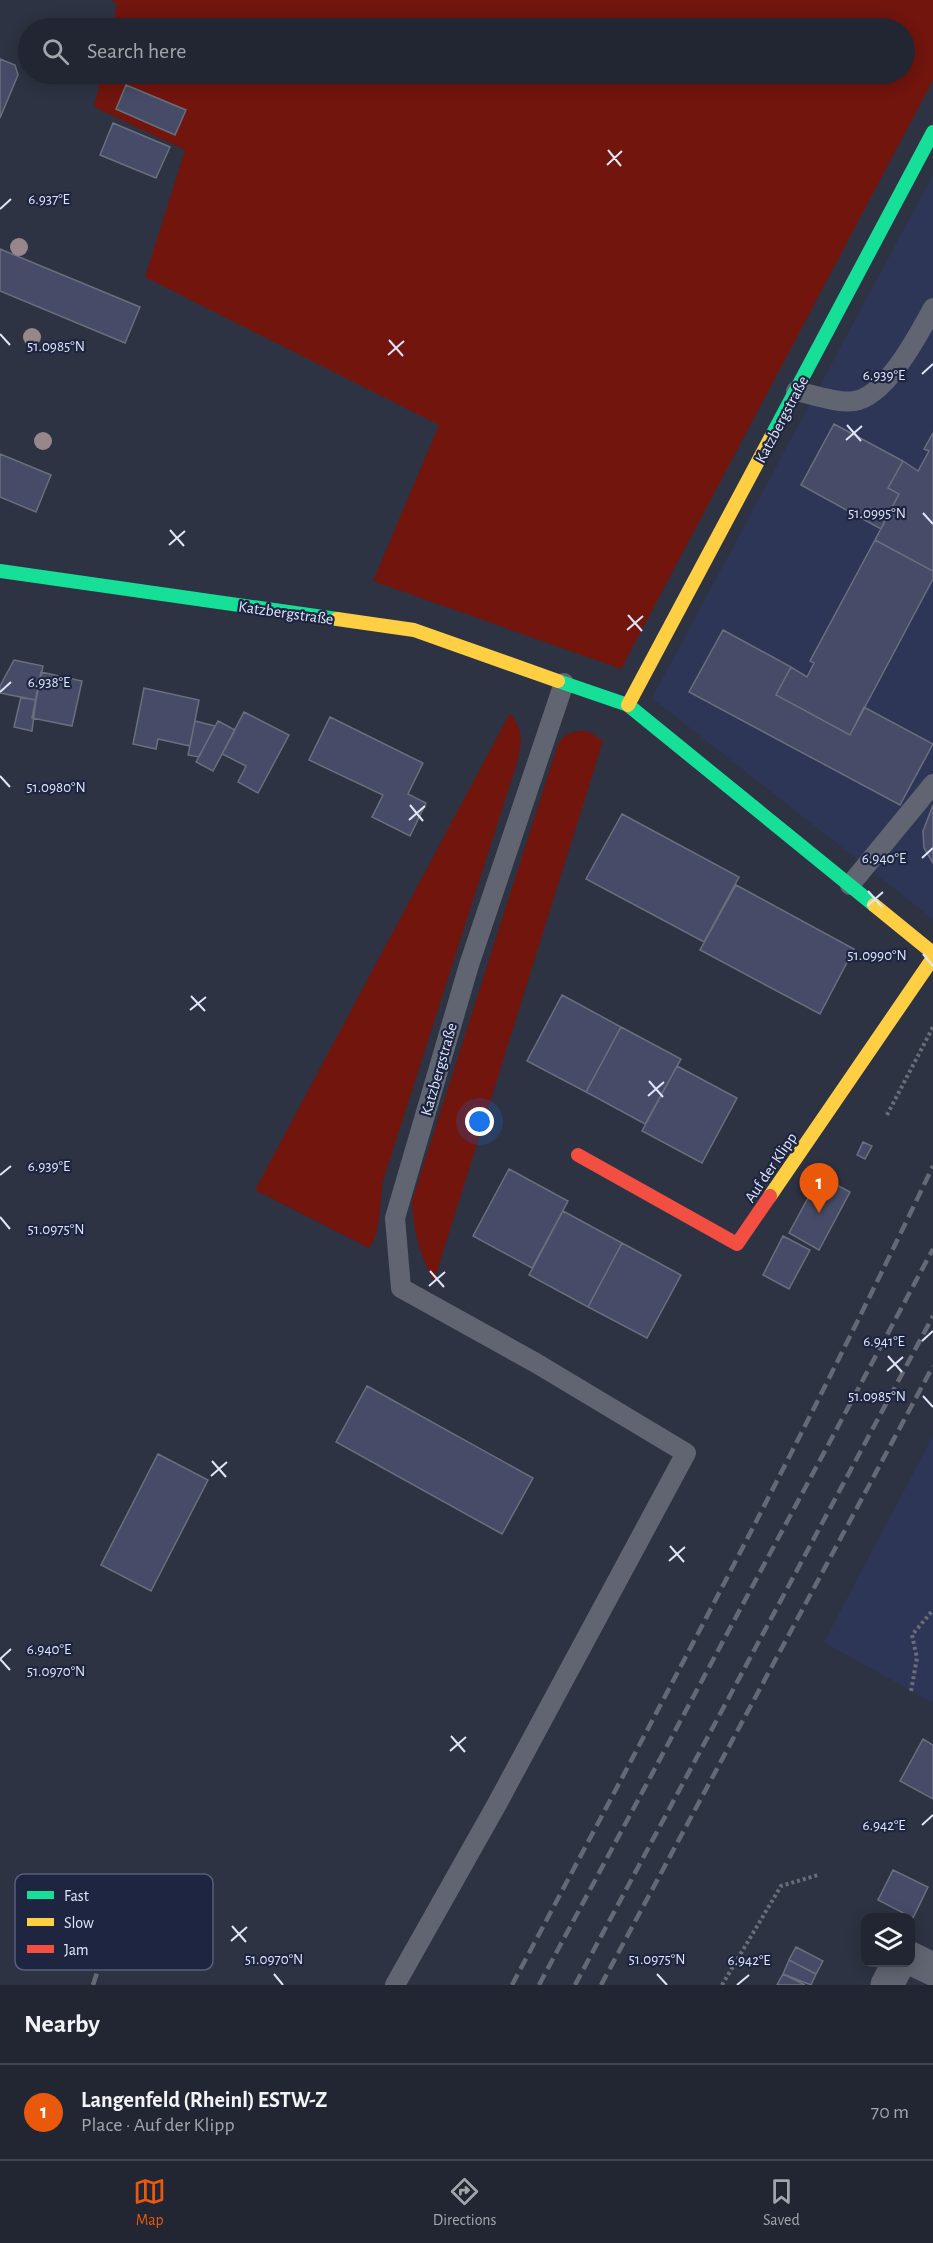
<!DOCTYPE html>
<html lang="en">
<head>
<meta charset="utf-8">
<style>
	body { margin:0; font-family:"Alegreya Sans",sans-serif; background:#2e323e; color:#f1f3f6 }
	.controls { position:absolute; right:18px; bottom:18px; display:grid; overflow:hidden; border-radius:12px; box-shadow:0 3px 15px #0003 }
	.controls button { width:54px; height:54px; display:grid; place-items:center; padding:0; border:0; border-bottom:2px solid #3f434d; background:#222632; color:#f1f3f6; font:30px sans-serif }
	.you { position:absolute; left:480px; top:1122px; width:21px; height:21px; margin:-15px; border:4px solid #fff; border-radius:50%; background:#1a73e8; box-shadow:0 0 0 9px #1a73e833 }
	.badge { display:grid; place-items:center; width:39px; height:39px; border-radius:50%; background:#ea580c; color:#fff; font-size:20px; font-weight:700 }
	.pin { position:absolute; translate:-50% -50px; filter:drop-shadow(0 2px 3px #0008) }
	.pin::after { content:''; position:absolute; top:32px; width:21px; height:18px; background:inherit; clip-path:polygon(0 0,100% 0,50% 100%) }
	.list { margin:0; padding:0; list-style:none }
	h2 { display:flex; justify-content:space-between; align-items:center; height:78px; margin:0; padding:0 24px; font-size:26px }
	h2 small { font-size:20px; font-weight:400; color:#a2a5ac }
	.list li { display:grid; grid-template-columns:39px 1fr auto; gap:18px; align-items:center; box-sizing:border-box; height:96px; padding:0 24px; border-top:2px solid #3f434d }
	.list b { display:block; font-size:22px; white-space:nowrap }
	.list p { margin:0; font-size:20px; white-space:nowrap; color:#a2a5ac }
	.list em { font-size:20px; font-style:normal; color:#a2a5ac }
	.icon { flex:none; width:33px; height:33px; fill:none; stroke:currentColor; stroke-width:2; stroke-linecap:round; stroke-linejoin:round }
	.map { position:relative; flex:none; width:933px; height:1985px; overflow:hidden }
	.search { position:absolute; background:#222632; box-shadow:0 3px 15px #0003; left:18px; right:18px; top:18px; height:66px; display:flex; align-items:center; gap:15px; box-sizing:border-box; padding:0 21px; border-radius:33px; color:#a2a5ac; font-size:22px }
	.sheet { height:174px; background:#222632 }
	nav { display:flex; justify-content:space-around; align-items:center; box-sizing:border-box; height:84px; border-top:2px solid #3f434d; background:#222632; font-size:16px; color:#a2a5ac }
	nav a { display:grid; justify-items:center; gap:3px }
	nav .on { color:#ea580c }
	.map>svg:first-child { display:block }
	.built { fill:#2d3657 }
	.green { fill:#71150d }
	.building { fill:#464c67; stroke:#6a6f7d; stroke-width:1.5 }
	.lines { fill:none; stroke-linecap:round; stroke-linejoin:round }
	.path { stroke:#6a6d78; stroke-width:4; stroke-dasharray:3 3; stroke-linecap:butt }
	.lane { stroke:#616571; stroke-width:20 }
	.street { stroke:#616571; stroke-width:33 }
	.fast { stroke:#16e098; stroke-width:14 }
	.slow { stroke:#ffcf43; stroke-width:14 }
	.jam { stroke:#f24e42; stroke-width:14 }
	.rail { stroke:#656975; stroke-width:4.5; stroke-dasharray:12 6; stroke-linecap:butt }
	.tree { fill:#97878b }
	.ticks { fill:none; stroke:#e0e6f9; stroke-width:2 }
	.labels { text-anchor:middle; stroke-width:4.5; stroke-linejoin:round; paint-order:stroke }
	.street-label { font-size:16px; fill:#e0e6f9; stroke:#1d2540 }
	.key { fill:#1d2540; stroke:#585f78; stroke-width:1.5 }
	.key-label { font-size:16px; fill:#e0e6f9 }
	.ticks-label { font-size:15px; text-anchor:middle; fill:#e0e6f9; stroke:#1d2540; stroke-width:4.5; stroke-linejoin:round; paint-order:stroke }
</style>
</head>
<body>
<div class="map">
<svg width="933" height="1985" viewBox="0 0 933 1985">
	<rect width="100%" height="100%" fill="#2e3343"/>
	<path class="built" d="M 933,175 L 933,919 L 652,698 Z
		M 933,1436 L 933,1703 L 824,1642 Z"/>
	<path class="green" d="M 112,0 L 933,0 L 933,80 L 621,669 L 373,581 L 439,425 L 145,277 L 185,150 L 94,107 L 102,74 L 904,74 L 904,28 L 112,28 L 117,5 Z
		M 510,713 C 524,731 522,742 517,763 L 383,1181 C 380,1199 381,1235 369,1248 L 255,1190 Z
		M 577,731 L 588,731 L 603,741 L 434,1281 C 420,1255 413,1232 412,1201 L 558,744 L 565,735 Z"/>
	<path class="building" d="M 0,59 L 15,65 L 18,75 L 0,118 Z
		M 126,85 L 186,110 L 175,135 L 116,109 Z
		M 113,123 L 170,147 L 156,178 L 100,155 Z
		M 0,249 L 140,307 L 125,343 L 0,291 Z
		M 834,424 L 903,461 L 888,488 L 899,494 L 881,529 L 801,485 Z
		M 933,433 L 933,571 L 875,540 L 899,494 L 888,488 L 903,461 L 918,471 L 929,451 L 924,449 Z
		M 0,454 L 51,475 L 36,512 L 0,497 Z
		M 875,540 L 933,571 L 933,579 L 850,735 L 776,695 L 791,667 L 807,677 L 814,663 L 810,661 Z
		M 723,630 L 791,667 L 776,695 L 850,735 L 864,707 L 933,744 L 900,805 L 689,692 Z
		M 14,660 L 43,666 L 36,700 L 0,693 L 0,686 Z
		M 41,672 L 82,681 L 72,726 L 32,718 Z
		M 144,688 L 199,700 L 190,746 L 158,739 L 156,749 L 133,744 Z
		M 21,697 L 36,700 L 32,731 L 14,727 Z
		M 244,712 L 289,735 L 258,793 L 238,782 L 246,766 L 222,754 Z
		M 330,717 L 423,763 L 408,794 L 426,803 L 410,836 L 372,817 L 383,795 L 309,760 Z
		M 195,721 L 215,726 L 199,757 L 188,755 Z
		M 218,721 L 235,730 L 213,771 L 196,762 Z
		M 933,805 L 933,863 L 924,848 L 923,831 Z
		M 622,814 L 739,877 L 704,942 L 586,879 Z
		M 736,885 L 854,949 L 820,1014 L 700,950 Z
		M 562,995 L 621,1027 L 586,1092 L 527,1061 Z
		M 621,1027 L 681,1059 L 645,1124 L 586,1092 Z
		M 677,1066 L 737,1098 L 702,1163 L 642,1131 Z
		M 863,1142 L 872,1146 L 865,1159 L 857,1155 Z
		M 509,1169 L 568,1201 L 532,1268 L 473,1236 Z
		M 820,1176 L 850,1192 L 819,1250 L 789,1233 Z
		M 563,1211 L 622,1243 L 588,1307 L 529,1275 Z
		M 783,1236 L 810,1250 L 789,1289 L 763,1275 Z
		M 622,1243 L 681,1275 L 647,1338 L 588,1307 Z
		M 367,1386 L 533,1478 L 502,1534 L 336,1442 Z
		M 158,1454 L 208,1480 L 151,1591 L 101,1565 Z
		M 923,1739 L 933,1745 L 933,1799 L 900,1781 Z
		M 893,1870 L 928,1887 L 913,1918 L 878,1900 Z
		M 796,1947 L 823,1961 L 816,1974 L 789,1960 Z
		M 789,1960 L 816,1974 L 811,1985 L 783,1974 Z
		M 783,1974 L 805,1985 L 777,1985 Z"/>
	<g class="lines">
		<path class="path" d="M 887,1115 L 933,1027
			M 911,1691 L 917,1658 L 912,1635 L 933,1610
			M 722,1985 L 781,1886 L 818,1875"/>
		<path class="lane" d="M 796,391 C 811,394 840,404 854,401 C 886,397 919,334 933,308
			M 850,885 L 933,784
			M 395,1985 L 497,1804 L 686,1453 L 536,1363 L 401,1288 L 395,1218 L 469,965 L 564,683"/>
		<path class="street" d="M 910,1958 L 933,1969
			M 887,1985 L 899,1962"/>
		<path class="fast" d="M 771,437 L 933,132
			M 0,571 L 337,619
			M 558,681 L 628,705 L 874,905"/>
		<path class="slow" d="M 337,619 L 414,630 L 558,681
			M 628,705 L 771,437
			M 874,905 L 933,953
			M 770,1196 L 933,958"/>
		<path class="jam" d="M 578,1155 L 737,1244 L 770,1196"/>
		<path class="rail" d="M 93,1985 L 129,1876
			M 512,1985 C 656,1714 801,1443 933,1166
			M 539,1985 L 933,1249
			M 575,1985 L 933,1316
			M 601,1985 L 933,1366"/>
	</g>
	<g class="tree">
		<circle cx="19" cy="247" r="9"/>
		<circle cx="32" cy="337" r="9"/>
		<circle cx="43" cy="441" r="9"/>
	</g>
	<path class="ticks" d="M 608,150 L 621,166M 607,165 L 622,151M 0,209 L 11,199M 0,334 L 10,345M 389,340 L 403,356M 388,355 L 404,341M 922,374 L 933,364M 847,425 L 861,441M 846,440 L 862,426M 923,513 L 933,524M 170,530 L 184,546M 169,545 L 185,531M 628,615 L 642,631M 627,630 L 643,616M 0,692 L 11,682M 0,776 L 10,787M 410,805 L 423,821M 409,820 L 425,806M 922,858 L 933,848M 868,891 L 882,907M 867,906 L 883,892M 923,954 L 933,966M 191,996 L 205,1011M 190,1010 L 206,997M 649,1081 L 663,1097M 648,1096 L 664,1082M 0,1175 L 11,1166M 0,1217 L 10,1229M 430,1271 L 444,1287M 429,1286 L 445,1272M 922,1341 L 933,1331M 888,1356 L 902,1372M 887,1371 L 903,1357M 923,1396 L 933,1407M 212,1461 L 226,1477M 211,1476 L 227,1462M 670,1546 L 684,1562M 669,1561 L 685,1547M 0,1659 L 11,1649M 0,1659 L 10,1670M 451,1736 L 465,1752M 450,1751 L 466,1737M 922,1825 L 933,1815M 232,1926 L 246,1942M 231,1941 L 247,1927M 274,1974 L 283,1985M 657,1974 L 667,1985M 737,1985 L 749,1975"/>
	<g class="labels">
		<g class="street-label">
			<text transform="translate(781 419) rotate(-62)" y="6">Katzbergstraße</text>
			<text transform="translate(286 612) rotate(8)" y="6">Katzbergstraße</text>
			<text transform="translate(438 1069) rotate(-74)" y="6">Katzbergstraße</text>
			<text transform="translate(770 1167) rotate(-56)" y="6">Auf der Klipp</text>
		</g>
	</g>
	<rect x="15" y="1874" width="198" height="96" rx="9" class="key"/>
	<rect x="27" y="1891" width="27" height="8" fill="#16e098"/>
	<rect x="27" y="1918" width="27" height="8" fill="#ffcf43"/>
	<rect x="27" y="1945" width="27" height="8" fill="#f24e42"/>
	<g class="key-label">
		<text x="64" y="1901">Fast</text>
		<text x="64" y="1928">Slow</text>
		<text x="64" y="1955">Jam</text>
	</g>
	<g class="ticks-label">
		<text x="49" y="204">6.937°E</text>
		<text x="56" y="351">51.0985°N</text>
		<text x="884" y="380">6.939°E</text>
		<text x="877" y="518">51.0995°N</text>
		<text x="49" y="687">6.938°E</text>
		<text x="56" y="792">51.0980°N</text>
		<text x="884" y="863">6.940°E</text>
		<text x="877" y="960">51.0990°N</text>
		<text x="49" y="1171">6.939°E</text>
		<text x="56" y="1234">51.0975°N</text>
		<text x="884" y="1346">6.941°E</text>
		<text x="877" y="1401">51.0985°N</text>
		<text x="49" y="1654">6.940°E</text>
		<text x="56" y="1676">51.0970°N</text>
		<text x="884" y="1830">6.942°E</text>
		<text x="274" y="1964">51.0970°N</text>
		<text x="657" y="1964">51.0975°N</text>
		<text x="749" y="1965">6.942°E</text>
	</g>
</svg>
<div class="controls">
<button><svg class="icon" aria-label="layers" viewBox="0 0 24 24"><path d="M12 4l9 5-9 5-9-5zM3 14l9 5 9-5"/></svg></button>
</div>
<div class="you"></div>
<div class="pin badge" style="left:819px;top:1213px">1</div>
<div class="search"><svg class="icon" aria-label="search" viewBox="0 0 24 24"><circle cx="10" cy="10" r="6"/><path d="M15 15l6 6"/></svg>Search here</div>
</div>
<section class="sheet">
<h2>Nearby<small></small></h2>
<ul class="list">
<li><span class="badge">1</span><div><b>Langenfeld (Rheinl) ESTW-Z</b><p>Place · Auf der Klipp</p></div><em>70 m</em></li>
</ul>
</section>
<nav>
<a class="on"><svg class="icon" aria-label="map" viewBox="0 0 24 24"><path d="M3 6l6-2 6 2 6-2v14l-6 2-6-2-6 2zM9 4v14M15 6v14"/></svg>Map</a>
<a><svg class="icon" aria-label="directions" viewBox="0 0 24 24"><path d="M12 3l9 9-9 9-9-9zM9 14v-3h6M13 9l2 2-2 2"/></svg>Directions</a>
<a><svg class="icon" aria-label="saved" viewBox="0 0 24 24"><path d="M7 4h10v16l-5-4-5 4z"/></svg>Saved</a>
</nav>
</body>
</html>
